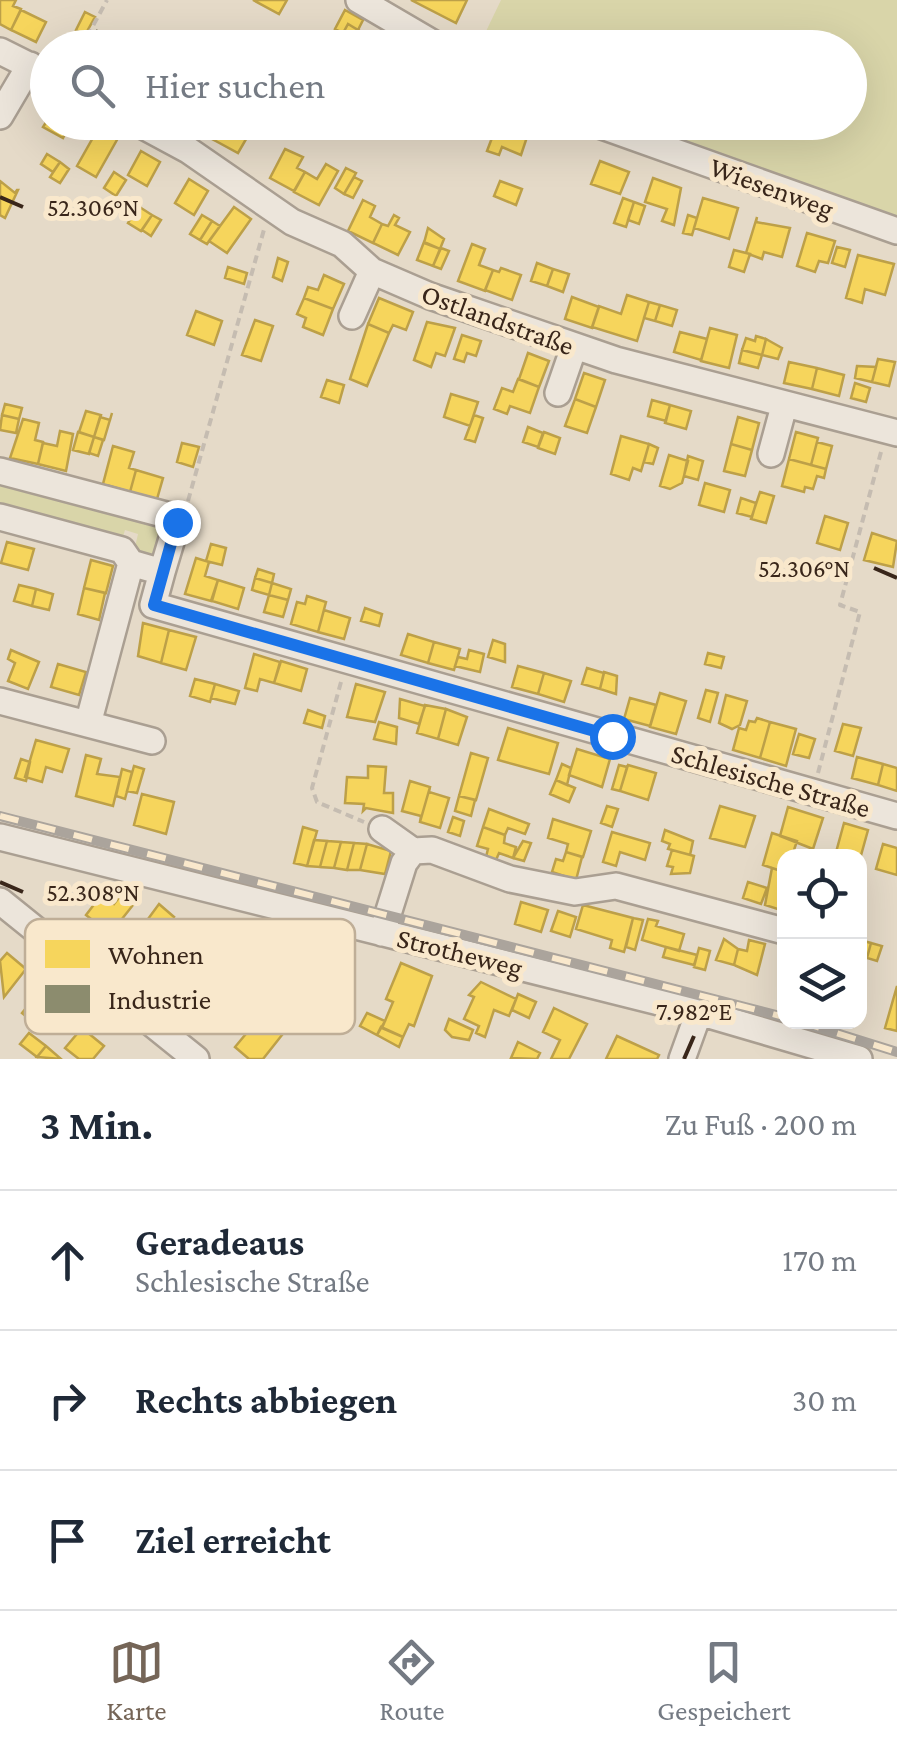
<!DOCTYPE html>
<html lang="de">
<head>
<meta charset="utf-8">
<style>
	body { margin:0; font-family:"Crimson Pro",serif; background:#f2f2f3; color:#1f2937 }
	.controls { position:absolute; right:30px; bottom:30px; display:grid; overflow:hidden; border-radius:20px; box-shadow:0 10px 40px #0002 }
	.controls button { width:90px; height:90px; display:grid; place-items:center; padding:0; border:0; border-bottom:2px solid #e0e1e3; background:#fff; color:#1f2937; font:50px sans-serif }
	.stop { position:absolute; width:30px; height:30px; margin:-22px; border:8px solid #1a73e8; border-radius:50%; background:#fff }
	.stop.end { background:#1a73e8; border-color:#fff; box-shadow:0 2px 10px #0008 }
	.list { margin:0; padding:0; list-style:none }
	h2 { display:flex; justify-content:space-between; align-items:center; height:130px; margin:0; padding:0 40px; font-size:42px }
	h2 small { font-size:32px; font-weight:400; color:#747a83 }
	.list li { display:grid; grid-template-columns:65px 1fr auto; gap:30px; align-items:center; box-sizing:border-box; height:140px; padding:0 40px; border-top:2px solid #e0e1e3 }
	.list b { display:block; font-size:38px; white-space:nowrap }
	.list p { margin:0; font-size:32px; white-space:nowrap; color:#747a83 }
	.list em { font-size:32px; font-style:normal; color:#747a83 }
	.icon { flex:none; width:55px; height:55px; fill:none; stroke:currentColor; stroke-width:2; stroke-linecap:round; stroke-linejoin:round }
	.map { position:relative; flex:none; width:897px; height:1059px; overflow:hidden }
	.search { position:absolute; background:#fff; box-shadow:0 10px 40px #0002; left:30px; right:30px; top:30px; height:110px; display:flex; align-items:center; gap:25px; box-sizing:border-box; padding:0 35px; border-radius:55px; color:#747a83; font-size:38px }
	.sheet { height:550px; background:#fff }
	nav { display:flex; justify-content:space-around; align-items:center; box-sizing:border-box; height:140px; border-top:2px solid #e0e1e3; background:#fff; font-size:28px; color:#747a83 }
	nav a { display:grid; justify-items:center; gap:5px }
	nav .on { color:#756557 }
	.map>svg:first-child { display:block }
	.green { fill:#d9d5a9 }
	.homes { fill:#f6d55c; stroke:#bda048; stroke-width:2.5 }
	.industry { fill:#8c8c6e; stroke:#736d55; stroke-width:2.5 }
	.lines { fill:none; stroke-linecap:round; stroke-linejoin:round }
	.minor-casing { stroke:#aa9f92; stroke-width:30 }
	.path { stroke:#c5bcb1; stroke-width:4; stroke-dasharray:8 5; stroke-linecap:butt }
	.minor { stroke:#ece5db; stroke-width:25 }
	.rail-casing { stroke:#aba49c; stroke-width:10 }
	.rail { stroke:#f9e8cc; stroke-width:6; stroke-dasharray:19; stroke-linecap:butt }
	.route { stroke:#1a73e8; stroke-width:12 }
	.ticks { fill:none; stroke:#39261a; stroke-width:4 }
	.labels { text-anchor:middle; stroke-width:10; stroke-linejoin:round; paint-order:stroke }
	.street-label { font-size:28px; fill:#39261a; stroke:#f9e8cc }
	.key { fill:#f9e8cc; stroke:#bfae97; stroke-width:2.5 }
	.key-label { font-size:28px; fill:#39261a }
	.ticks-label { font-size:25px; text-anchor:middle; fill:#39261a; stroke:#f9e8cc; stroke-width:10; stroke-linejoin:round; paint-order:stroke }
</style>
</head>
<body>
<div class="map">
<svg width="897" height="1059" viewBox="0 0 897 1059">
	<rect width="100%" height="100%" fill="#e5dac8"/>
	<path class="green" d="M 501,0 L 897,0 L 897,218 L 629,123 L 850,122 L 850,48 L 478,48 Z
		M 0,477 L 167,522 L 153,560 L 140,556 L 135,547 L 138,534 L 125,530 L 121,543 L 0,508 Z"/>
	<path class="homes" d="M 0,0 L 16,0 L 13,6 L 21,9 L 11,30 L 0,24 Z
		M 253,0 L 287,0 L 279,14 Z
		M 411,0 L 467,0 L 456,23 Z
		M 21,10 L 46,22 L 36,42 L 11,30 Z
		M 345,10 L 363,20 L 358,30 L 348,24 L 343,33 L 335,29 Z
		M 85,12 L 95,17 L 85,35 L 76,30 Z
		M 348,24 L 370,37 L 364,48 L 335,48 Z
		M 48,119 L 48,122 L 71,122 L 63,138 L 43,127 Z
		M 191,122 L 223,122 L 214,140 L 189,127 Z
		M 223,122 L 249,134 L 238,153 L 214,140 Z
		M 280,122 L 296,128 L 290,138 L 275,129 Z
		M 498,122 L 532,122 L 521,155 L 502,147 L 499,155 L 487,151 Z
		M 99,127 L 118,138 L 96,177 L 77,166 Z
		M 285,149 L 303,157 L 297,168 L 305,172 L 294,191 L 270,178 Z
		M 141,151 L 160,162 L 147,186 L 128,175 Z
		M 47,154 L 60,162 L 53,172 L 41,164 Z
		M 600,161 L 629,172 L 620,194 L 591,184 Z
		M 60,162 L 69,169 L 60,183 L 50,177 Z
		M 326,164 L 338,171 L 319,205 L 294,192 L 305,172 L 317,179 Z
		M 346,168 L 356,173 L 344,194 L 335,188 Z
		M 114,172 L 126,180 L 116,196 L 104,188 Z
		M 354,177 L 362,181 L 353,198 L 344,194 Z
		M 653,178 L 681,188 L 674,225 L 662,221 L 667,209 L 645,202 Z
		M 189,179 L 208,191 L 194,215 L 175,203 Z
		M 0,181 L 15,193 L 17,190 L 18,190 L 5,218 L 0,215 Z
		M 500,181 L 522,189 L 516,205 L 494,196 Z
		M 623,198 L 634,202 L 626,227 L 614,223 Z
		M 703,198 L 738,208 L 729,239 L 694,228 Z
		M 363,200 L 375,206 L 370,217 L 382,224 L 373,243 L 348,231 Z
		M 634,202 L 645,206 L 639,224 L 628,220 Z
		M 138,206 L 152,215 L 141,231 L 128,223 Z
		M 234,207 L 251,219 L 227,253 L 209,241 Z
		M 152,215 L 161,220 L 151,236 L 142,230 Z
		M 202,215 L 212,221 L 200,240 L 190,234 Z
		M 394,215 L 399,218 L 395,225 L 410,232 L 398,255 L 373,243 L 382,224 L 388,226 Z
		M 688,215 L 697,218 L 692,235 L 683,233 Z
		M 757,217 L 756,222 L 790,228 L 782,257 L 764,252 L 762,259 L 746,253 Z
		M 212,221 L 220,226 L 207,244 L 200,240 Z
		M 428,228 L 444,239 L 440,249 L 424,243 Z
		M 807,233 L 835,241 L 828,263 L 819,261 L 815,272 L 797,266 Z
		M 424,242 L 440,249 L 433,266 L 417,260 Z
		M 472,244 L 485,249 L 479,265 L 493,270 L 485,291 L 458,281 Z
		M 837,247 L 850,250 L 845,267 L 832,263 Z
		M 441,248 L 449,251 L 441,269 L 433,266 Z
		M 734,250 L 750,254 L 744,272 L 729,267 Z
		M 858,255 L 894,264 L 885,295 L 865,289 L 862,303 L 846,298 Z
		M 278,258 L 288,262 L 282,281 L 273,277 Z
		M 537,263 L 553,269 L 547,286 L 531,281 Z
		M 228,267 L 247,273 L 244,284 L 225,278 Z
		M 501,268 L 521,275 L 512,300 L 485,290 L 493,270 L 499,272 Z
		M 553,269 L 569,274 L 563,292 L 547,286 Z
		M 324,275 L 344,284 L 333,309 L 304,298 L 308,287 L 318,290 Z
		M 627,295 L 649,302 L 637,341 L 592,327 L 599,306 L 621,314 Z
		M 572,297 L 599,307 L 592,328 L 565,319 Z
		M 304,298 L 333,309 L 323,335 L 303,327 L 306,318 L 297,314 Z
		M 379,298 L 413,312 L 406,330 L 393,325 L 389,333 L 368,324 Z
		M 649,302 L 660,305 L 655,321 L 644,318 Z
		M 660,305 L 677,310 L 672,326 L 655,321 Z
		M 196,311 L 222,321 L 214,345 L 187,335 Z
		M 255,320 L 273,326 L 261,361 L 242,355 Z
		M 427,322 L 455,328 L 445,356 L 436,353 L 431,367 L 414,360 Z
		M 368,324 L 389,333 L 367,386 L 350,379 Z
		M 710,328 L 737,335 L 729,368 L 701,361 Z
		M 680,332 L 707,339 L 701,360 L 674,352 Z
		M 462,335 L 481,341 L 476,356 L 467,353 L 464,362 L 454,359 Z
		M 756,336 L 766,339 L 762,355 L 742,350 L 746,338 L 755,341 Z
		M 766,339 L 782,348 L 778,359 L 762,355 Z
		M 742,350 L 762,355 L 758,368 L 739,363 Z
		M 528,353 L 549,361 L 539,387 L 519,379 Z
		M 878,359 L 895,362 L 889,386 L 872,382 Z
		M 789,362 L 817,368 L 812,389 L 784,383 Z
		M 857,366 L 876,367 L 872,382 L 855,378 Z
		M 817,368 L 844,375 L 839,396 L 812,389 Z
		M 584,373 L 605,380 L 596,407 L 575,399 Z
		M 518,379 L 539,387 L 530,413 L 510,406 L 507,414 L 494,409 L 502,388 L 513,392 Z
		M 327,380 L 344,385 L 339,403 L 321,397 Z
		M 855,383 L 870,388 L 866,402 L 851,398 Z
		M 451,394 L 478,402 L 470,426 L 444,417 Z
		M 575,399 L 596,407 L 587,433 L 565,426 Z
		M 652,400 L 670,405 L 666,421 L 648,416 Z
		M 5,404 L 22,408 L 19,419 L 2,415 Z
		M 670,405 L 691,411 L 686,429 L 665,423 Z
		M 86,411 L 101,415 L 94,437 L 79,432 Z
		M 112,413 L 104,440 L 94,437 L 100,417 L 110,420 Z
		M 2,415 L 19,419 L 16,433 L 0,430 Z
		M 474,415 L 483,418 L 475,442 L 465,439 Z
		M 738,417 L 759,423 L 752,450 L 731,444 Z
		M 23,419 L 39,423 L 35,440 L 43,442 L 38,464 L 10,458 Z
		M 528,427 L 543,433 L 538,447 L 523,442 Z
		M 60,431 L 73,434 L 66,471 L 38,464 L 43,443 L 57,446 Z
		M 78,432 L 94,437 L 89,454 L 73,450 Z
		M 544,432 L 560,438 L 555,454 L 538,448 Z
		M 796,432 L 818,438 L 811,465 L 789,459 Z
		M 621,436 L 649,444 L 641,471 L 633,468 L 629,480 L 611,474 Z
		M 94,437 L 103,440 L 98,456 L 89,453 Z
		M 817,442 L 832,446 L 826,469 L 811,465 Z
		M 182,443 L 199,447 L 193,467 L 177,462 Z
		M 649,444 L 658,448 L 653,464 L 644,462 Z
		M 731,444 L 752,450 L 745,476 L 724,471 Z
		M 113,446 L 134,452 L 129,468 L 136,470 L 130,492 L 103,484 Z
		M 669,455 L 688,461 L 682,483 L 670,489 L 660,486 Z
		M 688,456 L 703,461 L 698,480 L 684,476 Z
		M 789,459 L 826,469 L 824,478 L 817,476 L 813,489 L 805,487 L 804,492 L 782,486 Z
		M 136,470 L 163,478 L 157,499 L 130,492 Z
		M 705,483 L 730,490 L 724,512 L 699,505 Z
		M 760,492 L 774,496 L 766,523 L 751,519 Z
		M 741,498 L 756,503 L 752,517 L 737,513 Z
		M 825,516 L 848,523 L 840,550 L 817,543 Z
		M 872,533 L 897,541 L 893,567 L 864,560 Z
		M 7,542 L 34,549 L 28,570 L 1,563 Z
		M 211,544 L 226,548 L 222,565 L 206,561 Z
		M 196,558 L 209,562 L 205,576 L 218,580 L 211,601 L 185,594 Z
		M 91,560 L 113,566 L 106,593 L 84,588 Z
		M 258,569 L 274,574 L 272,583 L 255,578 Z
		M 255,578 L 272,583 L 269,595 L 252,590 Z
		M 218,580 L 244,588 L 238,609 L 212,601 Z
		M 272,583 L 291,589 L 288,600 L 269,595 Z
		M 19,585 L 36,589 L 32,606 L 14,601 Z
		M 84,588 L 105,593 L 99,620 L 78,614 Z
		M 36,589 L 53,594 L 49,610 L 32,606 Z
		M 269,595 L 288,600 L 283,617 L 264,612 Z
		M 307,596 L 326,602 L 318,632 L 291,624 L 297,602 L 305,604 Z
		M 365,608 L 382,614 L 379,626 L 361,621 Z
		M 324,610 L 350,618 L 344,639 L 318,632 Z
		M 143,623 L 169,630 L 161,663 L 138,656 Z
		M 169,630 L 196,637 L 186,670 L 161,663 Z
		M 408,634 L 434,642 L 428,663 L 401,655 Z
		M 493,640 L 505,644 L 505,662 L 488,657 Z
		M 434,642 L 460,649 L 454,670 L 428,663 Z
		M 11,650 L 39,662 L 28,689 L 8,681 L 15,663 L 8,659 Z
		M 469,650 L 484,654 L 480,672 L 455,666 L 458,657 L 467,659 Z
		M 708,653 L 724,657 L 721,668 L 705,664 Z
		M 254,654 L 280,662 L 274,683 L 260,679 L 257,691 L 245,688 Z
		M 281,661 L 307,669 L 301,691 L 274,683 Z
		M 58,664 L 86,672 L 79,695 L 51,687 Z
		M 518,666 L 544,673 L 538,694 L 512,687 Z
		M 587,668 L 604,673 L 600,689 L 582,684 Z
		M 604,672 L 617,676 L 616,694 L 600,689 Z
		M 544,673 L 571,681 L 564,702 L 538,694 Z
		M 195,679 L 215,684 L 210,702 L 190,696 Z
		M 215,684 L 239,691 L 235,704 L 211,698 Z
		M 356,684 L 385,692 L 375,722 L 347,717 Z
		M 706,690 L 718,693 L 710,722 L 698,718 Z
		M 660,693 L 686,701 L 676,734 L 650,727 Z
		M 726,695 L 747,701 L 740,725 L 732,729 L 719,723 Z
		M 630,698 L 656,705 L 650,726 L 624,719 Z
		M 400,699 L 425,706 L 419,724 L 399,718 Z
		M 425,705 L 446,709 L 438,739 L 417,733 Z
		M 446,709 L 467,717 L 458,745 L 438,739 Z
		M 308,710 L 325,716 L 322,728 L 304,723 Z
		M 757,718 L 770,722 L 760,758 L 733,750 L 739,728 L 746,730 L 749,721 L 755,722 Z
		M 379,722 L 397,727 L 396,744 L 374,739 Z
		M 770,722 L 796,729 L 786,766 L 760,758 Z
		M 843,724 L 861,728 L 853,756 L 835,751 Z
		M 508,728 L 558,743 L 549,774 L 498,760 Z
		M 799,734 L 815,739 L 809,758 L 793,754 Z
		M 36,740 L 69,749 L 62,772 L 46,767 L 42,782 L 25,777 Z
		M 577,749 L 610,759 L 602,787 L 569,775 Z
		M 471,753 L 488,758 L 476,800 L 459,796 Z
		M 86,755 L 101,759 L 97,774 L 120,777 L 113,806 L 76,796 Z
		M 857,757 L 883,764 L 878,785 L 852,778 Z
		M 21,759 L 30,762 L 26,781 L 15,778 Z
		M 562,764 L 571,768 L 567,785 L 556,780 Z
		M 883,764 L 897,768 L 897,791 L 878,785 Z
		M 619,765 L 627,767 L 620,791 L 612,789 Z
		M 628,765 L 656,773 L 648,800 L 620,791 Z
		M 134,766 L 144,769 L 137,793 L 127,791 Z
		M 368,766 L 386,767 L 384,793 L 393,793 L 393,813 L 366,808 L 363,811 L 364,804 L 345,803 L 347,777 L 368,778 Z
		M 122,769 L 132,772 L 125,799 L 116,796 Z
		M 556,780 L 575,788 L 569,802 L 550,794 Z
		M 410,781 L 430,787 L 420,822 L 421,816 L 402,811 Z
		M 430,787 L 429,792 L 449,798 L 440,828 L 420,822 Z
		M 142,794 L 174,802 L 166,834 L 134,825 Z
		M 459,796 L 475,800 L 471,816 L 455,811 Z
		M 607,806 L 618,809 L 612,827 L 601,823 Z
		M 720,806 L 755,816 L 745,847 L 710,838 Z
		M 788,807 L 823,818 L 813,849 L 780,836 Z
		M 489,809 L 529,824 L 525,834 L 508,828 L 505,835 L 483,827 Z
		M 453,817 L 464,821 L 460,836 L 448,832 Z
		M 553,819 L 591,831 L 583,857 L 566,852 L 568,844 L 548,838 Z
		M 844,823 L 868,830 L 860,859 L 835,856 Z
		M 303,827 L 317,831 L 307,866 L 294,863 Z
		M 483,827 L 505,835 L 504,843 L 516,847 L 513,858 L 499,853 L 496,860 L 486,857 L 488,849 L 477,846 Z
		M 665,830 L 693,841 L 690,855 L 668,849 L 670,844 L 662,841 Z
		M 612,832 L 650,843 L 645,860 L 620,852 L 616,866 L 603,862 Z
		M 772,833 L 797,841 L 792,856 L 784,856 L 784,872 L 763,865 Z
		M 314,840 L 327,841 L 320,867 L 307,866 Z
		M 327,841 L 341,842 L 334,868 L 320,867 Z
		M 523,841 L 531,843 L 524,861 L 513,858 Z
		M 341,842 L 354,843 L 347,870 L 334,868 Z
		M 354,843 L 367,844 L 360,870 L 347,870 Z
		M 367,844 L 391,851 L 385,874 L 360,870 Z
		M 883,844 L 897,848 L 897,875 L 876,869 Z
		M 672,850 L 694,856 L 690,873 L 671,874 L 673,867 L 667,866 Z
		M 566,852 L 582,857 L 576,880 L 552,872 L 556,859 L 563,861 Z
		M 772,868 L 784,872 L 784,911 L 765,905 Z
		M 748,882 L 767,888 L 761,904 L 743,898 Z
		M 125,890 L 137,900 L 110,934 L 86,915 L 102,894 L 114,904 Z
		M 521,902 L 548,910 L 541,932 L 515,924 Z
		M 159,904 L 174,917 L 162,931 L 148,919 Z
		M 583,905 L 633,918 L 624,952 L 610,948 L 612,940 L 576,929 Z
		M 558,911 L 576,917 L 570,937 L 551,931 Z
		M 633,918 L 643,920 L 635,950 L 626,947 Z
		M 648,919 L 658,921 L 656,926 L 684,934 L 679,951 L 642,940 Z
		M 724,939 L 738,949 L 734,965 L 716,960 Z
		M 749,940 L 765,944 L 757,975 L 734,965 L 738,949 L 747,951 Z
		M 860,940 L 871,943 L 867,958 L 860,956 Z
		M 871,943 L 882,946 L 877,961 L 867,958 Z
		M 666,947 L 697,955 L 694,965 L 663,957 Z
		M 699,948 L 710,951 L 705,970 L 694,967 Z
		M 7,953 L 26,969 L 4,997 L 0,961 Z
		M 401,963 L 432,976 L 414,1026 L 409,1024 L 403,1037 L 382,1028 L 393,1002 L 386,999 Z
		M 481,982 L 516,999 L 509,1016 L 494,1010 L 485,1037 L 476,1033 L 479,1026 L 464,1019 L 474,997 L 469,995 Z
		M 897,986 L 897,1031 L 885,1028 Z
		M 38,993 L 60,1011 L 44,1031 L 22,1013 Z
		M 518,994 L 536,1002 L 529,1018 L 512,1010 Z
		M 554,1008 L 587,1024 L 569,1059 L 551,1059 L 560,1040 L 543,1032 Z
		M 367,1013 L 385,1021 L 377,1035 L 360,1026 Z
		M 260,1017 L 282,1035 L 263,1059 L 249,1059 L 235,1047 Z
		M 449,1019 L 473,1030 L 469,1040 L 452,1037 L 445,1030 Z
		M 381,1027 L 403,1037 L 399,1047 L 377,1035 Z
		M 82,1028 L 104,1046 L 93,1059 L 79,1059 L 65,1048 Z
		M 29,1033 L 46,1046 L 37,1057 L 20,1044 Z
		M 617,1036 L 659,1055 L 657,1059 L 606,1059 Z
		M 518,1042 L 540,1053 L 537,1059 L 511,1058 Z
		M 46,1046 L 61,1059 L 37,1057 Z"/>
	<path class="industry" d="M 97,31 L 110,37 L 104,48 L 88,48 Z"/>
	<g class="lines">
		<g class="minor-casing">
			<path id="minor" d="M 359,0 L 441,48
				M 0,51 L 48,75
				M 0,116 L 30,65
				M 136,122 L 188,150 L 292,222 L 342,244 L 372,271 L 430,296 L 616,360 L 897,433
				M 591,122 L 897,231
				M 352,316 L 372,271
				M 558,393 L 574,347
				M 771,454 L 784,406
				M 0,471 L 170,516 L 177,522 L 162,572
				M 0,517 L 122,550 L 131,563 L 162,572 L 153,605 L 897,816
				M 0,701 L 152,741
				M 88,724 L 131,563
				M 382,829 L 413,851
				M 0,837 L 699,1012 L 859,1059
				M 0,901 L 196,1059
				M 382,933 L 404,863 L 413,851 L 432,850 L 510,879 L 575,892 L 616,886 L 784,931
				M 682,1059 L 699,1012"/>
		</g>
		<path class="path" d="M 81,48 L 107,0
			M 188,501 L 265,226
			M 341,682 L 312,788 L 317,802 L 364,822
			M 818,773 L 860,612 L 840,605 L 881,452"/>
		<use href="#minor" class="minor"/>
		<g class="rail-casing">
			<path id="rail" d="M 0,816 L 784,1017
				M 801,1022 L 897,1052"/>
		</g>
		<use href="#rail" class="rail"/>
	</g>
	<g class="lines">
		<path class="route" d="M 177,522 L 154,605 L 612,736"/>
	</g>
	<path class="ticks" d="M 0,197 L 23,207M 874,568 L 897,578M 0,882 L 23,892M 684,1059 L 694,1036"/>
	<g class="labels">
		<g class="street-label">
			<text transform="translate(772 187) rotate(20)" y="10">Wiesenweg</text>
			<text transform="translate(498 319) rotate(20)" y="10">Ostlandstraße</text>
			<text transform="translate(771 780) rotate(16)" y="10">Schlesische Straße</text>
			<text transform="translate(460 952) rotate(14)" y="10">Strotheweg</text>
		</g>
	</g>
	<rect x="25" y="919" width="330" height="115" rx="15" class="key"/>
	<rect x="45" y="940" width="45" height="28" fill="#f6d55c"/>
	<rect x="45" y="985" width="45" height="28" fill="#8c8c6e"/>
	<g class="key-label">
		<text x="108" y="964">Wohnen</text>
		<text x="108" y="1009">Industrie</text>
	</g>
	<g class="ticks-label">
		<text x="93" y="216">52.306°N</text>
		<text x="804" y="577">52.306°N</text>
		<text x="93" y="901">52.308°N</text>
		<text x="694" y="1020">7.982°E</text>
	</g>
</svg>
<div class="controls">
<button><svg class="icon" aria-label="locate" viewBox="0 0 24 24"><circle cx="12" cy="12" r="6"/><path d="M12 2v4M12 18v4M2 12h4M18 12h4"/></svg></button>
<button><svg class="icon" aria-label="layers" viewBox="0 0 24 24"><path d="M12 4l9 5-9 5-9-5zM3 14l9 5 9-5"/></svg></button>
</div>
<div class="stop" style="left:612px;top:736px"></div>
<div class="stop end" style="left:177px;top:522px"></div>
<div class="search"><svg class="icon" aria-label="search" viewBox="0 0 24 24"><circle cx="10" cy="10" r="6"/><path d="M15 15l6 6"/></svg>Hier suchen</div>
</div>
<section class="sheet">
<h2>3 Min.<small>Zu Fuß · 200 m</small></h2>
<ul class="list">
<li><svg class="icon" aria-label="ahead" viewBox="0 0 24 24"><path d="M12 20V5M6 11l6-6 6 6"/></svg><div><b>Geradeaus</b><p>Schlesische Straße</p></div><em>170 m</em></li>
<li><svg class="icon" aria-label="right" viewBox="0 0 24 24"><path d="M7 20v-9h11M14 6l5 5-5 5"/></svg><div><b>Rechts abbiegen</b></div><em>30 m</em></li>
<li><svg class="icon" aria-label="arrive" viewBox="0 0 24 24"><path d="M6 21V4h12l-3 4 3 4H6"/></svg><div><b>Ziel erreicht</b></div></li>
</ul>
</section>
<nav>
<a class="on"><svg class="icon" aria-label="map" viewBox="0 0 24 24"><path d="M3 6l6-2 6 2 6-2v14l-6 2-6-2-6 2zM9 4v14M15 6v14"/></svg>Karte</a>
<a><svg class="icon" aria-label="directions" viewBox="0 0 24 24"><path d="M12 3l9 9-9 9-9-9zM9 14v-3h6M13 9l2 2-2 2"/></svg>Route</a>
<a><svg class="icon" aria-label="saved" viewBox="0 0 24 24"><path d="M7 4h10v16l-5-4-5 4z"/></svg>Gespeichert</a>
</nav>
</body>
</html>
